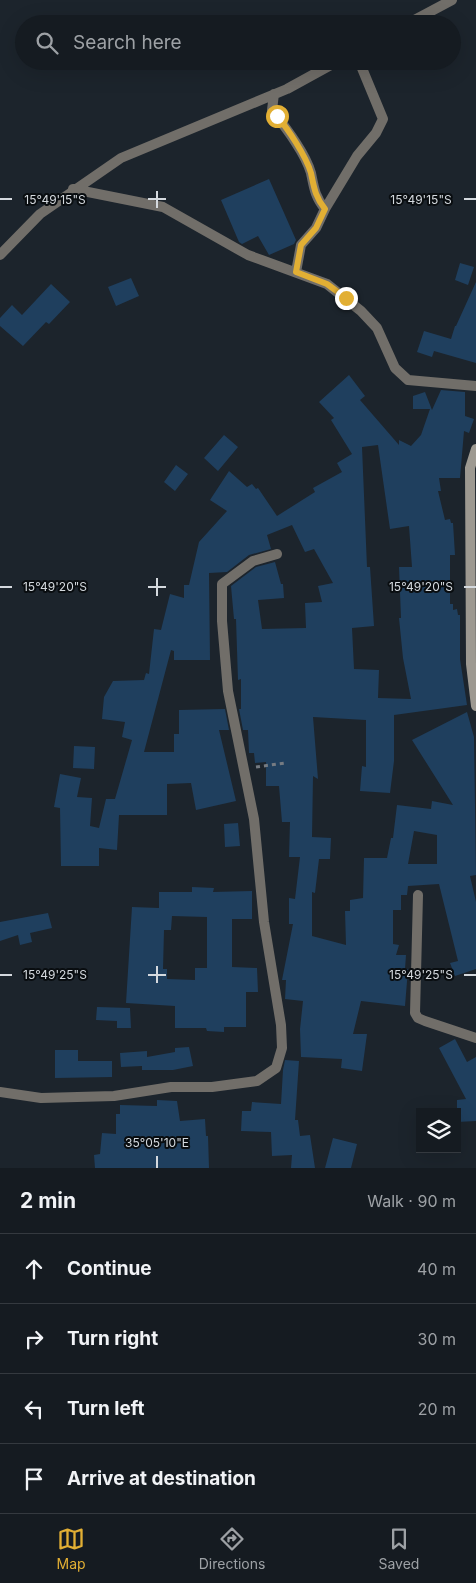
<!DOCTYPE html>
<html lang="en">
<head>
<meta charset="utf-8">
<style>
	body { margin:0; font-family:Inter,sans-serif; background:#22282e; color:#f1f3f6 }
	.controls { position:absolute; right:15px; bottom:15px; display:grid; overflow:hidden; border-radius:0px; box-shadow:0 5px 20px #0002 }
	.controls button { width:45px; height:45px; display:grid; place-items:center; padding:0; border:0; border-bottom:1px solid #34393f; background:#151b21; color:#f1f3f6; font:25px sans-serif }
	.stop { position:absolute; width:15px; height:15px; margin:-11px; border:4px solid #e2af34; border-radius:50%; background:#fff }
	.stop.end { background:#e2af34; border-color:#fff; box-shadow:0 1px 5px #0008 }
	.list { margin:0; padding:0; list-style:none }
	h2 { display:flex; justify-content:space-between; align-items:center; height:65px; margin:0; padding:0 20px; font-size:21px }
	h2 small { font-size:16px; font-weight:400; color:#9da1a5 }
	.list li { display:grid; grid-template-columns:32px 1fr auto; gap:15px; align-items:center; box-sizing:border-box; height:70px; padding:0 20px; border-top:1px solid #34393f }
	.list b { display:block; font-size:19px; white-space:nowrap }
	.list em { font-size:16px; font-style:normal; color:#9da1a5 }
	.icon { flex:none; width:28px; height:28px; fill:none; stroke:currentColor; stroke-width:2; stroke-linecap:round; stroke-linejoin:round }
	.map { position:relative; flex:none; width:476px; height:1168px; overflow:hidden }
	.search { position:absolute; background:#151b21; box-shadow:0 5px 20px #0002; left:15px; right:15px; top:15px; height:55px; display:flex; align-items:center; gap:12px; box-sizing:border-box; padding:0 18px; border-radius:28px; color:#9da1a5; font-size:19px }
	.sheet { height:345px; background:#151b21 }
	nav { display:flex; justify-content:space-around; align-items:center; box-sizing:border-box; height:70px; border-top:1px solid #34393f; background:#151b21; font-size:14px; color:#9da1a5 }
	nav a { display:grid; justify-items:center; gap:2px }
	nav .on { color:#e2af34 }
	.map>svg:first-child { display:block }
	.building { fill:#1f3f5e; fill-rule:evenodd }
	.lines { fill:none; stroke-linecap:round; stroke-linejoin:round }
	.path { stroke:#757b82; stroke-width:3; stroke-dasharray:4 4; stroke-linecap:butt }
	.street { stroke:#716e69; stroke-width:10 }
	.secondary { stroke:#9d9991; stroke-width:10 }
	.route { stroke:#e2af34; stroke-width:6 }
	.ticks { fill:none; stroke:#d4d9de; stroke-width:2 }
	.ticks-label { font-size:12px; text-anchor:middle; fill:#d4d9de; stroke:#090d10; stroke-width:4; stroke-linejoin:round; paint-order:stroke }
</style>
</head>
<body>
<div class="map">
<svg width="476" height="1168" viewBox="0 0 476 1168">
	<rect width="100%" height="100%" fill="#1c242c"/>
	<path class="building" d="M 269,179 L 296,240 L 294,244 L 269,255 L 258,236 L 242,244 L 239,242 L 221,200 Z
		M 460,263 L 474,267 L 468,285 L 455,280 Z
		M 131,278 L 139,296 L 116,306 L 108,287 Z
		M 476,282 L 476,363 L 434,351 L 432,357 L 417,352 L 424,331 L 451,339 L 455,326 L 456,326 Z
		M 51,284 L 70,302 L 49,324 L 46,322 L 23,346 L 0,326 L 0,318 L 12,305 L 22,315 Z
		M 349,375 L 365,396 L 360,400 L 399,445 L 399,440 L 411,446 L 421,435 L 430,409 L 413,409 L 413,396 L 425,392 L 432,410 L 441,390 L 465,392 L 465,416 L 474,419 L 469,433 L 464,431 L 460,478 L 439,478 L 441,491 L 438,491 L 445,520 L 450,519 L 451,523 L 453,523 L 455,555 L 450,555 L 450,604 L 453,604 L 453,610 L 457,609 L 458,615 L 460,615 L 460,659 L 467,705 L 394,715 L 394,761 L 390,793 L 360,791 L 362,766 L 366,767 L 366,720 L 313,717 L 318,779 L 313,776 L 312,837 L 331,838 L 330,859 L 319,859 L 315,893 L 312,892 L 312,936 L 346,945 L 345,911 L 350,911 L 350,900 L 363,898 L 364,858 L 387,858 L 391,838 L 393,838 L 397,805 L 431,809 L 432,801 L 453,805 L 412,740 L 467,712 L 474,737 L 476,875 L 470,876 L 476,902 L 476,969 L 455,976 L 450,963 L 458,961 L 439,884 L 408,886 L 407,895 L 401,895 L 401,910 L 393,910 L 393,944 L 399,945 L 396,955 L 406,955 L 405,969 L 408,969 L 405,1006 L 361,1001 L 353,1034 L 367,1034 L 362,1071 L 341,1068 L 342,1059 L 301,1057 L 300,1029 L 303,1001 L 285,999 L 286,980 L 282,980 L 293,924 L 289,924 L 289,898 L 295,899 L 300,857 L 289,857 L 290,822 L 282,822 L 279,786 L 266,786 L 266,762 L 255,763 L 254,753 L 249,753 L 248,730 L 243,730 L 239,709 L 241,709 L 241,679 L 238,680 L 236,619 L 234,619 L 231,586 L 256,567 L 275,562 L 281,584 L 283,584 L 284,598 L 258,600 L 262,629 L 306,628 L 305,603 L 322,602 L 318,586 L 333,583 L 314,549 L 305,552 L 292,525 L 267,535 L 271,549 L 249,555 L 227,572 L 209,573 L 210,660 L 174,660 L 174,651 L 171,650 L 144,752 L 174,752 L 174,734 L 179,734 L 179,710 L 225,709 L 229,730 L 219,730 L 236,801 L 196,810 L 191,783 L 167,784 L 167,815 L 119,815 L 117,850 L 99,848 L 99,866 L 61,866 L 60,808 L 54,807 L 60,774 L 81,778 L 77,797 L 92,798 L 90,826 L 99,828 L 106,799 L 115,799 L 132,740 L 122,737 L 125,722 L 102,719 L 104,697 L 113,681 L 144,680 L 146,673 L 149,674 L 154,629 L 161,630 L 170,594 L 184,598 L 184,585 L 189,585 L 199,542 L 227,511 L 210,500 L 229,471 L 247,487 L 252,484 L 256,489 L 258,488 L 277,516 L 315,492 L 313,488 L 342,472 L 337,463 L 352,454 L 331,420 L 334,418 L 319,402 ZM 378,445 L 390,529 L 409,526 L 412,567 L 399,567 L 401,618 L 399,618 L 403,658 L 411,699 L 378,698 L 379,670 L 354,669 L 352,628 L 374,626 L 370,567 L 367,567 L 362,447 ZM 414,831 L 437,835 L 437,864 L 408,864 Z
		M 224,435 L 238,447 L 218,471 L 204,458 Z
		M 176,465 L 188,474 L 175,491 L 164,482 Z
		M 74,746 L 95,747 L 94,769 L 73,768 Z
		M 238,823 L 240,846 L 225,847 L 224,824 Z
		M 192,887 L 214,888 L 213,892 L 252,891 L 252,919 L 232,919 L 232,967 L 257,968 L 258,992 L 246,992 L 246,1027 L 224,1027 L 224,1032 L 207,1031 L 206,1028 L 175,1028 L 175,1006 L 126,1003 L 132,907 L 159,908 L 159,892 L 192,892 ZM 172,916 L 207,917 L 207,968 L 195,968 L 195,980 L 167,979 L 167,969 L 163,969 L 164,930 L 171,930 Z
		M 48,913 L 52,928 L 30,933 L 32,942 L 20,945 L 18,935 L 0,941 L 0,922 Z
		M 97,1007 L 130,1008 L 131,1028 L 117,1028 L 117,1021 L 96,1020 Z
		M 455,1039 L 467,1062 L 476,1057 L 476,1121 L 457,1122 L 457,1100 L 466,1099 L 439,1048 Z
		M 189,1047 L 193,1066 L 173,1070 L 142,1070 L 142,1066 L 121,1067 L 120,1053 L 147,1051 L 147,1057 L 175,1052 L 175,1048 Z
		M 55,1050 L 78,1050 L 78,1061 L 112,1061 L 112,1077 L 55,1078 Z
		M 285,1060 L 299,1061 L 295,1120 L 298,1120 L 300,1136 L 310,1135 L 315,1168 L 291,1168 L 292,1155 L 272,1156 L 271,1132 L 241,1131 L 242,1111 L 251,1111 L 252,1102 L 281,1104 L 283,1070 Z
		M 157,1100 L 177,1101 L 180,1121 L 205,1119 L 206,1136 L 208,1136 L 209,1168 L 95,1168 L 94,1155 L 100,1154 L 102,1133 L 116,1134 L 116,1114 L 120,1114 L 120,1105 L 157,1106 Z
		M 333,1138 L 357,1144 L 351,1168 L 325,1168 Z"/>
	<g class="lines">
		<path class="path" d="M 256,767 L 285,763"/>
		<path class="street" d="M 407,24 L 452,0
			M 274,94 L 272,110 C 285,127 305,152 311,173 C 314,188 315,197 325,209 L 316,228 L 301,245 L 296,272
			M 73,189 L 163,207 L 248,255 L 327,284 L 361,311 L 377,328 L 395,368 L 408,380 L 476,386
			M 325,209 L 357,156 L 376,133 L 383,119 L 359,61
			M 0,255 L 40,214 L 121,158 L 287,89 L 338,61
			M 418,895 L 415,1013 L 418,1018 L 425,1021 L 476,1038
			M 0,1092 L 41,1098 L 114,1096 L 171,1087 L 212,1087 L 257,1081 L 276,1068 L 282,1048 L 281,1025 L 264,922 L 254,819 L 228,691 L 222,621 L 222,584 L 253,561 L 277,554"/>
		<path class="secondary" d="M 476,449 L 470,468 L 471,664 L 476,706"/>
	</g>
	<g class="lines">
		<path class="route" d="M 277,116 C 288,129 306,156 311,173 C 314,187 315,197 325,209 L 316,228 L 301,245 L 296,272 L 327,284 L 346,298"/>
	</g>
	<path class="ticks" d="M 157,191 L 157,208M 0,199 L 12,199M 148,199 L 166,199M 464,199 L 476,199M 157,578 L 157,596M 0,587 L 12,587M 148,587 L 166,587M 464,587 L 476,587M 157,966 L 157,983M 0,975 L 12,975M 148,975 L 166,975M 464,975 L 476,975M 157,1156 L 157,1168"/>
	<g class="ticks-label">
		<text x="55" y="204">15°49'15"S</text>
		<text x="421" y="204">15°49'15"S</text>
		<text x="55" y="591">15°49'20"S</text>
		<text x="421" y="591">15°49'20"S</text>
		<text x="55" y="979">15°49'25"S</text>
		<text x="421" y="979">15°49'25"S</text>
		<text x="157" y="1147">35°05'10"E</text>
	</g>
</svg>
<div class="controls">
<button><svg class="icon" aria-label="layers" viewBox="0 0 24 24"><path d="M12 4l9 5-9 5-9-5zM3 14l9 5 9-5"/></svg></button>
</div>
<div class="stop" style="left:277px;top:116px"></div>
<div class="stop end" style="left:346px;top:298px"></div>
<div class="search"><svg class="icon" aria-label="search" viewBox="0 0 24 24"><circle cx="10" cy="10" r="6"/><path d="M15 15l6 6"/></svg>Search here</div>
</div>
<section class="sheet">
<h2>2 min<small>Walk · 90 m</small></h2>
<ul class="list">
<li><svg class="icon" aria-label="ahead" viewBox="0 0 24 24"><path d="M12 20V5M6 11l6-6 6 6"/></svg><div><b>Continue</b></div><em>40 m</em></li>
<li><svg class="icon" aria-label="right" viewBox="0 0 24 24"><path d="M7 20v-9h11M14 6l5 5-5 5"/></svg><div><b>Turn right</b></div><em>30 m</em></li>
<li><svg class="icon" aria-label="left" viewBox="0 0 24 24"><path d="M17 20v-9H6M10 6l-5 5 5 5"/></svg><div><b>Turn left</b></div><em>20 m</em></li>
<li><svg class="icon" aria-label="arrive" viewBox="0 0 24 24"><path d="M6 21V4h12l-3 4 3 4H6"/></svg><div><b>Arrive at destination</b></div></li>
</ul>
</section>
<nav>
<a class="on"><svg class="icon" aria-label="map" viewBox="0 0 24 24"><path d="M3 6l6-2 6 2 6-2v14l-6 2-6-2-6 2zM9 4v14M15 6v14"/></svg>Map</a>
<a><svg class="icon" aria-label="directions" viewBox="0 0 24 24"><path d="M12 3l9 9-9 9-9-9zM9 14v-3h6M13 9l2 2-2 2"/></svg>Directions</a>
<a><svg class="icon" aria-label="saved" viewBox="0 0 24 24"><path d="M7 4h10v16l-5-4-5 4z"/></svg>Saved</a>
</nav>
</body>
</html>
